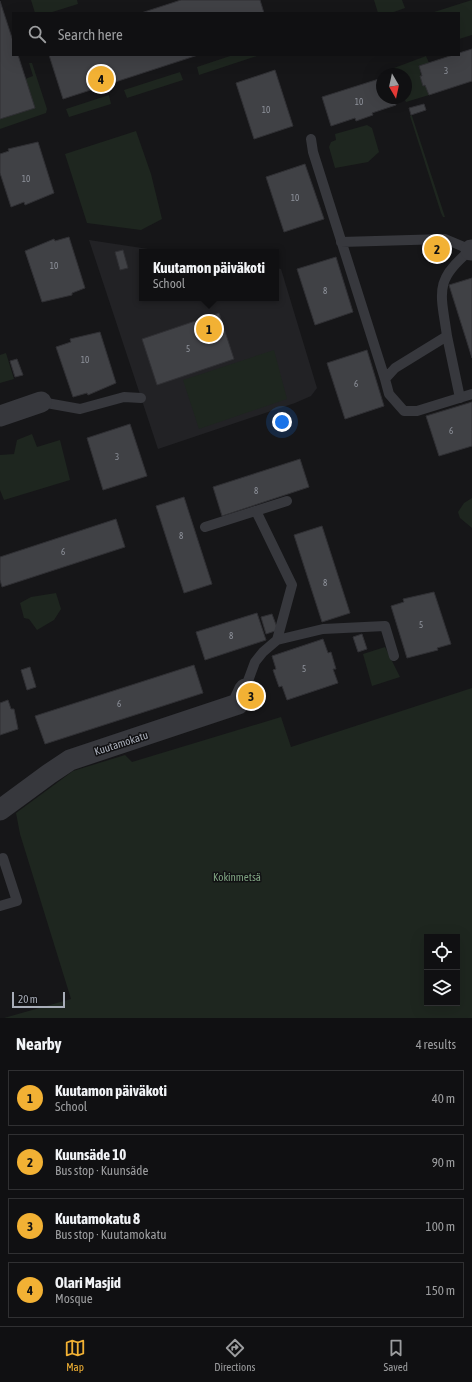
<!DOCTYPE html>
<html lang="en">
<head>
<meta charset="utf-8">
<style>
	body { margin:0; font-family:"Asap Condensed",sans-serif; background:#1e1e20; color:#f1f3f6 }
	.controls { position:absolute; right:12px; bottom:12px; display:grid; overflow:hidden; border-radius:0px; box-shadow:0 4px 16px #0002 }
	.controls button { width:36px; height:36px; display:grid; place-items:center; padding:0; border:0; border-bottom:1px solid #303032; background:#101012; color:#f1f3f6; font:20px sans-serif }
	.compass { position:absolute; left:376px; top:68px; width:36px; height:36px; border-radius:50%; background:#101012; box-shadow:0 4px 16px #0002; rotate:171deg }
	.scale { position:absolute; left:12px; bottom:10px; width:53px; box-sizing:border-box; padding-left:4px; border:2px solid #a8adb8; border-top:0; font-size:11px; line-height:14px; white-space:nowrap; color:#a8adb8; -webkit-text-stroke:3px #111113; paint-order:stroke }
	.you { position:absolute; left:282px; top:422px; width:14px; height:14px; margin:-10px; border:3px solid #fff; border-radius:50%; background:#1a73e8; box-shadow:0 0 0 6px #1a73e833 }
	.badge { display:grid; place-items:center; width:26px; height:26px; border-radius:50%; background:#f2b134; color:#111; font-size:13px; font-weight:700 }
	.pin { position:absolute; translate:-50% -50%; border:2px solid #fff; box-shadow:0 1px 4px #0006 }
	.popup { position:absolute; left:139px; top:249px; width:140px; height:52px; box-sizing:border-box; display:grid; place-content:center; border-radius:0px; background:#101012; filter:drop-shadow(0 1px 3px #0005); font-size:13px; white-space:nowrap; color:#9c9d9f }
	.popup b { font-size:15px; color:#f1f3f6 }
	.popup::after { content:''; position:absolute; left:50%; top:100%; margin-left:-8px; border:8px solid transparent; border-top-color:#101012 }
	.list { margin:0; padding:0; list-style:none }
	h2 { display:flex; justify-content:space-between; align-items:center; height:52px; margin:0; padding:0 16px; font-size:17px }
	h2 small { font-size:13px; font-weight:400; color:#9c9d9f }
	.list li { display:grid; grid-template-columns:26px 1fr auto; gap:12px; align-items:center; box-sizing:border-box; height:56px; margin:0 8px 8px; padding:0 8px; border:1px solid #303032; border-radius:0px }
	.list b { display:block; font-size:15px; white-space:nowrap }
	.list p { margin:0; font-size:13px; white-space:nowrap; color:#9c9d9f }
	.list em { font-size:13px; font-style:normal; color:#9c9d9f }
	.icon { flex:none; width:22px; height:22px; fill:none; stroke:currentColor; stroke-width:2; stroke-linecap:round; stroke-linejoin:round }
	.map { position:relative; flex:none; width:472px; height:1018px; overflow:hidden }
	.search { position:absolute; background:#101012; box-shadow:0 4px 16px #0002; left:12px; right:12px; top:12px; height:44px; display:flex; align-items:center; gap:10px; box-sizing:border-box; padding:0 14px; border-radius:0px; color:#9c9d9f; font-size:15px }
	.sheet { height:308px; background:#101012 }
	nav { display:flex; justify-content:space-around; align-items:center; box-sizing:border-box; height:56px; border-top:1px solid #303032; background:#101012; font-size:11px; color:#9c9d9f }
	nav a { display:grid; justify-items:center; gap:2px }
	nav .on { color:#f2b134 }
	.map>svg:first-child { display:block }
	.built { fill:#222225 }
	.green { fill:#1e261f; fill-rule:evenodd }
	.building { fill:#404145; stroke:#303034 }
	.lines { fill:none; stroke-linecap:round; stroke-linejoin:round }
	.lane { stroke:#37383d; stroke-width:10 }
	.street { stroke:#37383d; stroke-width:21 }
	.labels { text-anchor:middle; stroke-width:3; stroke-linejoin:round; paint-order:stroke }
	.number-label { font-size:9px; fill:#8e929b }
	.street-label { font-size:11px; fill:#a8adb8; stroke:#111113 }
	.park-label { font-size:11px; fill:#7fa381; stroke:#111113 }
</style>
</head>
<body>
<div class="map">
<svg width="472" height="1018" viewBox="0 0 472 1018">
	<rect width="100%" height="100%" fill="#161618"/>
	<path class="built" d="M 89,240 L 168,252 L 142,252 L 142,298 L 276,298 L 276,268 L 281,269 L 317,388 L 311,396 L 295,403 L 158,449 Z"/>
	<path class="green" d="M 31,0 L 77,0 L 78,4 L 49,13 L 35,13 Z
		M 374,0 L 402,0 L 405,8 L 391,13 L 378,13 Z
		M 472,0 L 472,35 L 459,39 L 459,13 L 431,13 Z
		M 233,55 L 260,55 L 199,75 L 197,67 Z
		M 426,56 L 429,63 L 419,66 L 423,86 L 425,85 L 429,95 L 406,102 L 404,98 L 406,98 L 406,74 L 396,74 L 394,68 Z
		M 29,63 L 32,63 L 47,109 L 46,113 L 0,129 L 0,119 L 35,108 L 25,79 L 33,76 Z
		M 180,72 L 183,80 L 127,98 L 124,90 Z
		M 109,95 L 111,104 L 69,117 L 66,109 Z
		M 411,115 L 412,116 L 445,217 L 443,217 L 441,213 L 410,116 Z
		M 367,125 L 372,128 L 379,152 L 368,162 L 335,168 L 329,147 L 331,142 L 336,140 L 335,134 Z
		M 136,131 L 151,174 L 162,219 L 141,230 L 87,223 L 65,154 Z
		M 274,350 L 287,399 L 199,429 L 183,380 Z
		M 6,353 L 14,379 L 0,383 L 0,355 Z
		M 32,434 L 37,447 L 60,440 L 70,480 L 4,500 L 0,490 L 0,455 L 14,454 L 17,440 Z
		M 472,498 L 472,528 L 460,518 L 458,512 L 464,503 Z
		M 56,593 L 61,609 L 54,620 L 37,630 L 29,619 L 24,618 L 20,603 L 31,597 Z
		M 385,647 L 400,677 L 372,686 L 363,654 Z
		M 472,688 L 472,1018 L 4,1018 L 71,999 L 20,834 L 16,813 L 73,771 L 125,755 L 132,762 L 281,717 L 291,747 ZM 427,937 L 457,937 L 457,1003 L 427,1003 Z"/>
	<path class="building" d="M 181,0 L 260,0 L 264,13 L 141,13 Z
		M 0,1 L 13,41 L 13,55 L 18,55 L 35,108 L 0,119 Z
		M 472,49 L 472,81 L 429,95 L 425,85 L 423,86 L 420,76 L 422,76 L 419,66 L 453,55 L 459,55 L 459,53 Z
		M 49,55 L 198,55 L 63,99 Z
		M 275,70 L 293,126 L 254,139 L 236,83 Z
		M 382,78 L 382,98 L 394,98 L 396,105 L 372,113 L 373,115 L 356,121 L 355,118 L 331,126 L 322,97 Z
		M 424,104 L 426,110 L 411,115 L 409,108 Z
		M 38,142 L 54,193 L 25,205 L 24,202 L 11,207 L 0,173 L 0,154 L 9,151 L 8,149 Z
		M 305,164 L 324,219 L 284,232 L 266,177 Z
		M 69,237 L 85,288 L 72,293 L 72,295 L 42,302 L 25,251 L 54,239 L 55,241 Z
		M 123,250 L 128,268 L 120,270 L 115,252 Z
		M 336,257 L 353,312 L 315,325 L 297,269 Z
		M 472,278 L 472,358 L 449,285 Z
		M 219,313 L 234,359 L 157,385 L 142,339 Z
		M 100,332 L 116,383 L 88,395 L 87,393 L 73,397 L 56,347 L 71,342 L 70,339 Z
		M 367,350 L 384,406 L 345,419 L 327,363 Z
		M 17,359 L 23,375 L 15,377 L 10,361 Z
		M 472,402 L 472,446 L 439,456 L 426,416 Z
		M 130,424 L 147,476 L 103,490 L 87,438 Z
		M 300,459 L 309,487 L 222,516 L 213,487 Z
		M 184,497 L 212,584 L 184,593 L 156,506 Z
		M 116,519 L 125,547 L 2,587 L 0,580 L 0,557 Z
		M 322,526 L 350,613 L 322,622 L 294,535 Z
		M 434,592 L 451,644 L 437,648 L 438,650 L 407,658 L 391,606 L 404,602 L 403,599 Z
		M 257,613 L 266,640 L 205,660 L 196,632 Z
		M 272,614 L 278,630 L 266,634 L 261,617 Z
		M 362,634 L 367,649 L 358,652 L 353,637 Z
		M 323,639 L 328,653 L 331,652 L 336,669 L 333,669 L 338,683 L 287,700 L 282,686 L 279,687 L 273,670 L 276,669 L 272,656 Z
		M 194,665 L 203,693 L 45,744 L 35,716 Z
		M 30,667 L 36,687 L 27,690 L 21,670 Z
		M 8,700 L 11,709 L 14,709 L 18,729 L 0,735 L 0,703 Z"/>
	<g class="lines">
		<path class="lane" d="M 311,139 L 313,152 L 385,379
			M 341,242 L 445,239 L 471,250 C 433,280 441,293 447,336 L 395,368 L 385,379 L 389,394 L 404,411 L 417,411 L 472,394
			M 447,336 L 460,398
			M 41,402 L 80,409 L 124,397 L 141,398
			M 205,527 L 287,501
			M 277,640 L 323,629 L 385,626 L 394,656
			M 245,689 L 255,662 L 263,652 L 277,640 L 292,585 L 256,511
			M 0,906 L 17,901 L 3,858"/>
		<path class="street" d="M 471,250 L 472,250
			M 0,416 L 41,402
			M 0,810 L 49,774 L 70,760 L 238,704 L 245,689"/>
	</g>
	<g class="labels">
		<g class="number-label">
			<text x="446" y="74">3</text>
			<text x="359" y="105">10</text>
			<text x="266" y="113">10</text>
			<text x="26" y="182">10</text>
			<text x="295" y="201">10</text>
			<text x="54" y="269">10</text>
			<text x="325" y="294">8</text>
			<text x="188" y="352">5</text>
			<text x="85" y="363">10</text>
			<text x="356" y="387">6</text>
			<text x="451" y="434">6</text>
			<text x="117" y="460">3</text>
			<text x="256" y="494">8</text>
			<text x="181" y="539">8</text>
			<text x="63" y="555">6</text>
			<text x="325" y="586">8</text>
			<text x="421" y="628">5</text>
			<text x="231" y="639">8</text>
			<text x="304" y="672">5</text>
			<text x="119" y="707">6</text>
		</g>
		<g class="street-label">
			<text transform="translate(121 743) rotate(-18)" y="4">Kuutamokatu</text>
		</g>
		<g class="park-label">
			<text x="237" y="881">Kokinmetsä</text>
		</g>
	</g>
</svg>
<div class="controls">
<button><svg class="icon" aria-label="locate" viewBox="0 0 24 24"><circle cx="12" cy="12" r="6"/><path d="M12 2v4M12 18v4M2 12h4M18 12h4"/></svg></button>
<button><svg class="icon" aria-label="layers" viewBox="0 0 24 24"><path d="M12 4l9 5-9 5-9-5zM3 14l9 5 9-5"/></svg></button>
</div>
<svg class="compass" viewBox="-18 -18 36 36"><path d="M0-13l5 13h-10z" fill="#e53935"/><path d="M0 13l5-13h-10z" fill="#9c9d9f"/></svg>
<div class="scale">20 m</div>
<div class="you"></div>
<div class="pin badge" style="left:209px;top:329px">1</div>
<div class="popup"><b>Kuutamon päiväkoti</b>School</div>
<div class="pin badge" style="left:437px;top:249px">2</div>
<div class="pin badge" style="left:251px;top:696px">3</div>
<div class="pin badge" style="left:101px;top:79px">4</div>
<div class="search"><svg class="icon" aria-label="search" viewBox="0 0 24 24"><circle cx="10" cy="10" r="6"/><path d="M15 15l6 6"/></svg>Search here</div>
</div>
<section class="sheet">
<h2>Nearby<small>4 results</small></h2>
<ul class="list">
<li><span class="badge">1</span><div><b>Kuutamon päiväkoti</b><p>School</p></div><em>40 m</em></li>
<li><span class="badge">2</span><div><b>Kuunsäde 10</b><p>Bus stop · Kuunsäde</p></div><em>90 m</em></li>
<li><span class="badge">3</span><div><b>Kuutamokatu 8</b><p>Bus stop · Kuutamokatu</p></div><em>100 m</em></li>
<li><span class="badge">4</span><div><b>Olari Masjid</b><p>Mosque</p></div><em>150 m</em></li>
</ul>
</section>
<nav>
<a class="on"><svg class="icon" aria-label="map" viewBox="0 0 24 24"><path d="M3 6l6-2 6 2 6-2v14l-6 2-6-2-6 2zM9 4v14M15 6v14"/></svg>Map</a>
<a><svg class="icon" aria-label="directions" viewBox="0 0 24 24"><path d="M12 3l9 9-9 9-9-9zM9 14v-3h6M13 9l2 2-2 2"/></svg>Directions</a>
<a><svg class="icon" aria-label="saved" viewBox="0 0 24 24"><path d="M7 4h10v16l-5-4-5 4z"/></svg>Saved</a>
</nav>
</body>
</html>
